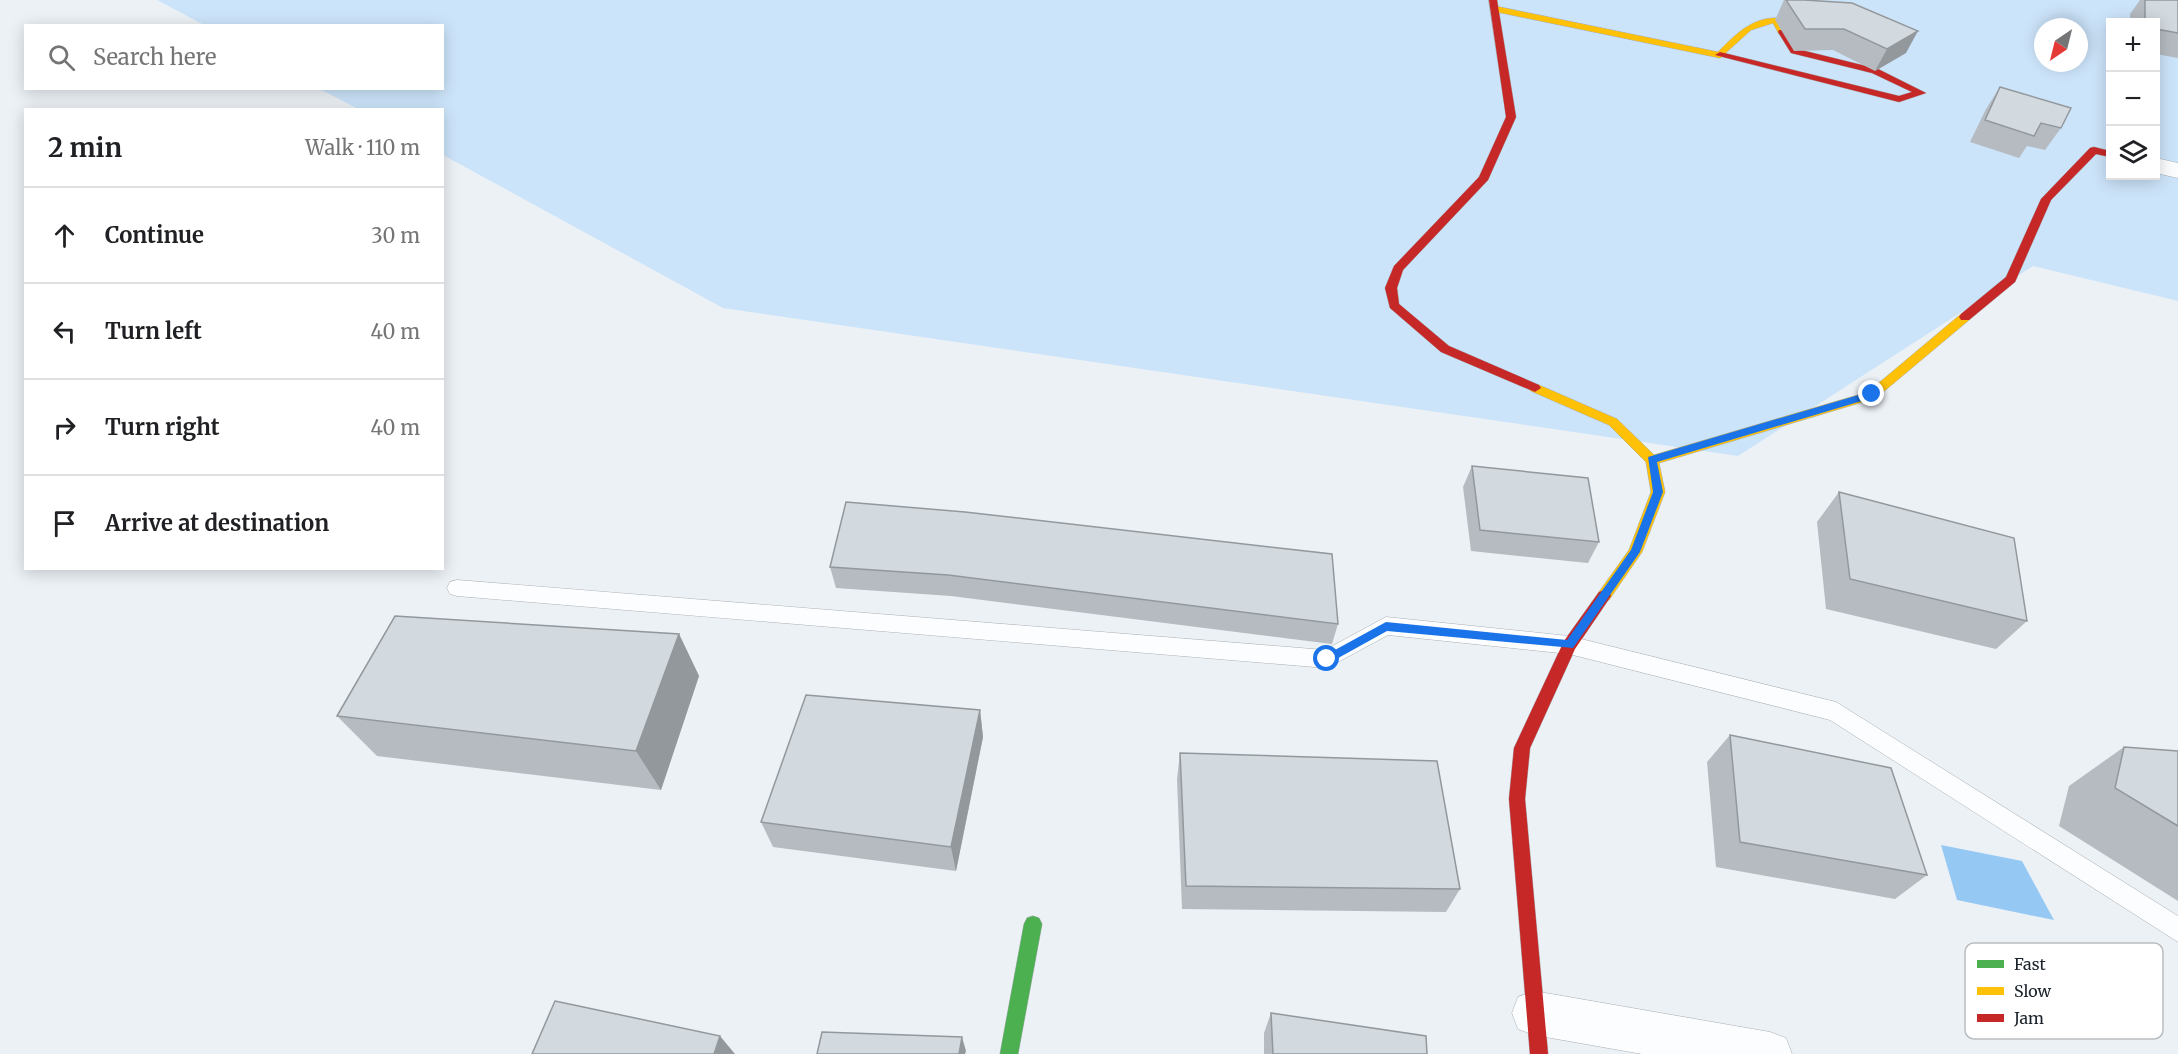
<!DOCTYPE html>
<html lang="en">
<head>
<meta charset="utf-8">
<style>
	body { margin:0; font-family:Merriweather,serif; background:#f6f6f6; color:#202124 }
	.controls { position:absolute; right:18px; top:18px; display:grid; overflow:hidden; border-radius:0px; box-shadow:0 3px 15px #0003 }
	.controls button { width:54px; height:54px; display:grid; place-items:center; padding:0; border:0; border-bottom:2px solid #e0e0e0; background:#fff; color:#202124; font:30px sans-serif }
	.compass { position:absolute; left:2034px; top:18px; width:54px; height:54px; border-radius:50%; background:#fff; box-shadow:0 3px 15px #0003; rotate:215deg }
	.stop { position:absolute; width:18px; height:18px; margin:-14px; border:4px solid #1a73e8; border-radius:50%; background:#fff }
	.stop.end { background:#1a73e8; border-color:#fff; box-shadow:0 2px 6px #0008 }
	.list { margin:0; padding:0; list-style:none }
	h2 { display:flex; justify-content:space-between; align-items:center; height:78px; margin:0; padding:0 24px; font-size:26px }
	h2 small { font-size:20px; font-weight:400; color:#757577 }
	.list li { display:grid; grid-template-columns:39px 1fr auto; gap:18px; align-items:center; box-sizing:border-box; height:96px; padding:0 24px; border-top:2px solid #e0e0e0 }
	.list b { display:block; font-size:22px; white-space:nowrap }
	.list em { font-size:20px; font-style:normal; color:#757577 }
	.icon { flex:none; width:33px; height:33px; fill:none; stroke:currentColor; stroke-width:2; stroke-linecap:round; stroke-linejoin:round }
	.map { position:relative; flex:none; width:2178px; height:1054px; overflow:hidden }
	.search { position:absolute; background:#fff; box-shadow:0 3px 15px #0003; left:24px; top:24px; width:420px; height:66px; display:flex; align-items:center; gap:15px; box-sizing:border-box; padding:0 21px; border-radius:0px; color:#757577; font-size:22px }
	.panel { position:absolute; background:#fff; box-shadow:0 3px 15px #0003; left:24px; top:108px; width:420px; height:462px; border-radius:0px }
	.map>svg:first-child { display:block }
	.green { fill:#cce4fa; fill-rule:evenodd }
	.water { fill:#95c9f4 }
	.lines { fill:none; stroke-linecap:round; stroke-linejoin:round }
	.lane-casing { stroke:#a8aeb3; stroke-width:1 }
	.street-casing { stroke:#a8aeb3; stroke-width:1 }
	.fast-casing { stroke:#a8aeb3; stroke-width:1 }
	.slow-casing { stroke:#a8aeb3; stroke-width:1 }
	.jam-casing { stroke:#a8aeb3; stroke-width:1 }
	.lane { fill:#fcfdfe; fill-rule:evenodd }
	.street { fill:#fcfdfe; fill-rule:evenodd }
	.fast { fill:#4caf50; fill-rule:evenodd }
	.slow { fill:#ffc107; fill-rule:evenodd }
	.jam { fill:#c62828; fill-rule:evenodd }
	.wall { fill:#b5bbc0 }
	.shaded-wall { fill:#93989c }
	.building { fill:#d2d9df; stroke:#93989c; stroke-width:1.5 }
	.route { fill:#1a73e8 }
	.key { fill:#fff; stroke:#babdbf; stroke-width:1.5 }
	.key-label { font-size:16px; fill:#19222a }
</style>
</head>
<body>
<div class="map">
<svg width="2178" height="1054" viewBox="0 0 2178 1054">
	<rect width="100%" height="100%" fill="#ecf1f6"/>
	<path class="green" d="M 157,0 L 2178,0 L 2178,301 L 2033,266 L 1738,456 L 723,308 L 443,155 L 442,110 L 358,109 L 320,89 L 442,88 L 442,26 L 204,25 ZM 2110,22 L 2156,22 L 2156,176 L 2110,176 ZM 2043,27 L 2079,27 L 2079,63 L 2043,63 Z"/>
	<path class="water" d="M 1941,845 L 2022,861 L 2054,920 L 1957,900 Z"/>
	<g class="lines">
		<g class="lane-casing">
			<path id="lane" d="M 457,580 L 1325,650 L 1386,617 L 1569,636 L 1836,702 L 2178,916 L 2178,942 L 1830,720 L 1569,654 L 1388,635 L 1327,668 L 457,596 L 450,594 L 447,588 L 450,582 Z"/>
		</g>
		<g class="street-casing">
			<path id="street" d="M 2156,158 L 2178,163 L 2178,178 L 2156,173 Z
				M 1534,991 L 1770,1032 L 1786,1038 L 1792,1054 L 1642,1054 L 1534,1035 L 1518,1029 L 1512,1013 L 1518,997 Z"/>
		</g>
		<g class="fast-casing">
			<path id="fast" d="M 1033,916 L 1039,918 L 1042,924 L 1018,1054 L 1000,1054 L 1024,924 L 1027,918 Z"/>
		</g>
		<g class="slow-casing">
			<path id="slow" d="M 1495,6 L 1718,52 C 1735,35 1752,17 1778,18 L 1786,32 L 1779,34 L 1773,23 L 1751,30 L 1720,58 L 1492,11 L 1492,7 Z
				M 1965,313 L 1969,314 L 1971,317 L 1969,320 L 1876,398 L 1659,463 L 1665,492 L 1642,552 L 1609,600 L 1599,600 L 1597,596 L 1599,592 L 1629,550 L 1651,492 L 1646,462 L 1609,425 L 1531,391 L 1529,388 L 1531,385 L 1539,385 L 1617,419 L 1654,455 L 1868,392 L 1961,314 Z"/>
		</g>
		<g class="jam-casing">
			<path id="jam" d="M 1489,0 L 1497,0 L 1516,117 L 1488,180 L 1403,270 L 1397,288 L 1399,304 L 1449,346 L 1539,385 L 1541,388 L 1535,392 L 1441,352 L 1390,308 L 1385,288 L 1394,266 L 1479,177 L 1506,117 Z
				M 1779,30 L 1785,30 L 1797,49 L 1878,69 L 1926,93 L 1899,102 L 1715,55 L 1720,52 L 1899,96 L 1912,92 L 1872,73 L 1791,53 L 1778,32 Z
				M 2094,147 L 2110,151 L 2110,157 L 2096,154 L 2051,200 L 2015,282 L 1969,320 L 1961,320 L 1959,317 L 1961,314 L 2006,277 L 2041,199 L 2090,148 Z
				M 1604,590 L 1609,592 L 1611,596 L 1575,649 L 1530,748 L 1525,799 L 1548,1054 L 1530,1054 L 1509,799 L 1514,748 L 1564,641 L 1599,592 Z"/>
		</g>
		<use href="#lane" class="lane"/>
		<use href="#street" class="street"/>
		<use href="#fast" class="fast"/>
		<use href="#slow" class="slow"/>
		<use href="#jam" class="jam"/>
	</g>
	<path class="wall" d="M 1784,0 L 1804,0 L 1906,53 L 1875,71 L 1833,50 L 1794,51 L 1775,20 Z
		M 2140,0 L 2178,0 L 2178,58 L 2156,54 L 2156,22 L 2130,22 L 2130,14 Z
		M 2000,87 L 2061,128 L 2045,150 L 2027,146 L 2019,158 L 1970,142 L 1986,109 Z
		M 1472,466 L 1599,542 L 1588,563 L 1471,551 L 1463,487 Z
		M 1839,492 L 2027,621 L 1996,649 L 1826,609 L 1817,522 Z
		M 846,502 L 1338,624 L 1332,644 L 951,596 L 836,588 L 830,567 Z
		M 679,634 L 699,676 L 661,790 L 377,756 L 337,716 Z
		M 980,710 L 983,737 L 956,871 L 773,847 L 761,822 Z
		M 1730,735 L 1927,875 L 1895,899 L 1716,867 L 1707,762 Z
		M 2124,747 L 2178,751 L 2178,901 L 2059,826 L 2069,786 Z
		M 1180,753 L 1460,889 L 1446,912 L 1182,909 L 1177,779 Z
		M 1271,1013 L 1427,1054 L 1264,1054 L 1264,1033 Z"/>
	<path class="shaded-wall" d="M 1918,31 L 1906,53 L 1875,71 L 1887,49 Z
		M 679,634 L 699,676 L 661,790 L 636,751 Z
		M 980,710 L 983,737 L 956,871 L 951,847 Z
		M 720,1036 L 735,1054 L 714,1054 Z
		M 962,1037 L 966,1051 L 965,1054 L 959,1054 Z"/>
	<path class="building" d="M 1786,0 L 1804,0 L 1852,3 L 1918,31 L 1887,49 L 1844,29 L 1805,29 Z
		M 2145,0 L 2178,0 L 2178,33 L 2156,29 L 2156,22 L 2145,22 Z
		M 2000,87 L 2071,108 L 2061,128 L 2041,123 L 2034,136 L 1985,120 Z
		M 1472,466 L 1588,478 L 1599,542 L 1480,530 Z
		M 1839,492 L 2014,538 L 2027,621 L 1850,579 Z
		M 846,502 L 965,512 L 1332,554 L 1338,624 L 948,575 L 830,567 Z
		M 395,616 L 679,634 L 636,751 L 337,716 Z
		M 806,695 L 980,710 L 951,847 L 761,822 Z
		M 1730,735 L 1891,768 L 1927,875 L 1740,842 Z
		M 2124,747 L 2178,751 L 2178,826 L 2115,788 Z
		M 1180,753 L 1437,761 L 1460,889 L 1186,886 Z
		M 555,1001 L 720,1036 L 714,1054 L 532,1054 Z
		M 1271,1013 L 1426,1036 L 1427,1054 L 1273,1054 Z
		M 822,1032 L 962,1037 L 959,1054 L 817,1054 Z"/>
	<path class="route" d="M 1872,391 L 1876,394 L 1875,397 L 1657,462 L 1663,492 L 1640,552 L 1573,648 L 1387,631 L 1331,662 L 1324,662 L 1324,656 L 1386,622 L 1567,640 L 1631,550 L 1653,492 L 1648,457 Z"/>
	<rect x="1965" y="943" width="198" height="96" rx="9" class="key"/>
	<rect x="1977" y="960" width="27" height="8" fill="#4caf50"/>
	<rect x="1977" y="987" width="27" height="8" fill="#ffc107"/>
	<rect x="1977" y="1014" width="27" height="8" fill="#c62828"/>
	<g class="key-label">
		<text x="2014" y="970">Fast</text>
		<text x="2014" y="997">Slow</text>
		<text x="2014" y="1024">Jam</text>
	</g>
</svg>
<div class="controls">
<button>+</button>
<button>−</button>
<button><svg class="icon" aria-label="layers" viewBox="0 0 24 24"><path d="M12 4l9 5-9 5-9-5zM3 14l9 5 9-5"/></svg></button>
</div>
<svg class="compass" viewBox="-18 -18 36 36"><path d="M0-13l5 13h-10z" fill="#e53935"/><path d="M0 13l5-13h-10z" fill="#757577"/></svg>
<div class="stop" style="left:1327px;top:659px"></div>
<div class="stop end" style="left:1872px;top:394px"></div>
<div class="search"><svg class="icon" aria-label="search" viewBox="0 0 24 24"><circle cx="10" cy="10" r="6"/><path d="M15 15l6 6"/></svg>Search here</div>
<section class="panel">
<h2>2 min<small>Walk · 110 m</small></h2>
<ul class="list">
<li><svg class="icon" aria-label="ahead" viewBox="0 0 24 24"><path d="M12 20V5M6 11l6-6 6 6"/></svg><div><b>Continue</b></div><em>30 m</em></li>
<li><svg class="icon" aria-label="left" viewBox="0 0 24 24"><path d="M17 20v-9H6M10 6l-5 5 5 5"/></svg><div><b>Turn left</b></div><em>40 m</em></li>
<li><svg class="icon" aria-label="right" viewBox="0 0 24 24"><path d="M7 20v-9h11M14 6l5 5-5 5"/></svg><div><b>Turn right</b></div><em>40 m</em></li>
<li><svg class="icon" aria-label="arrive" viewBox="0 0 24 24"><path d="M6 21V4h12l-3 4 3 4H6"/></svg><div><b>Arrive at destination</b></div></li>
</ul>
</section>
</div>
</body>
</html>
